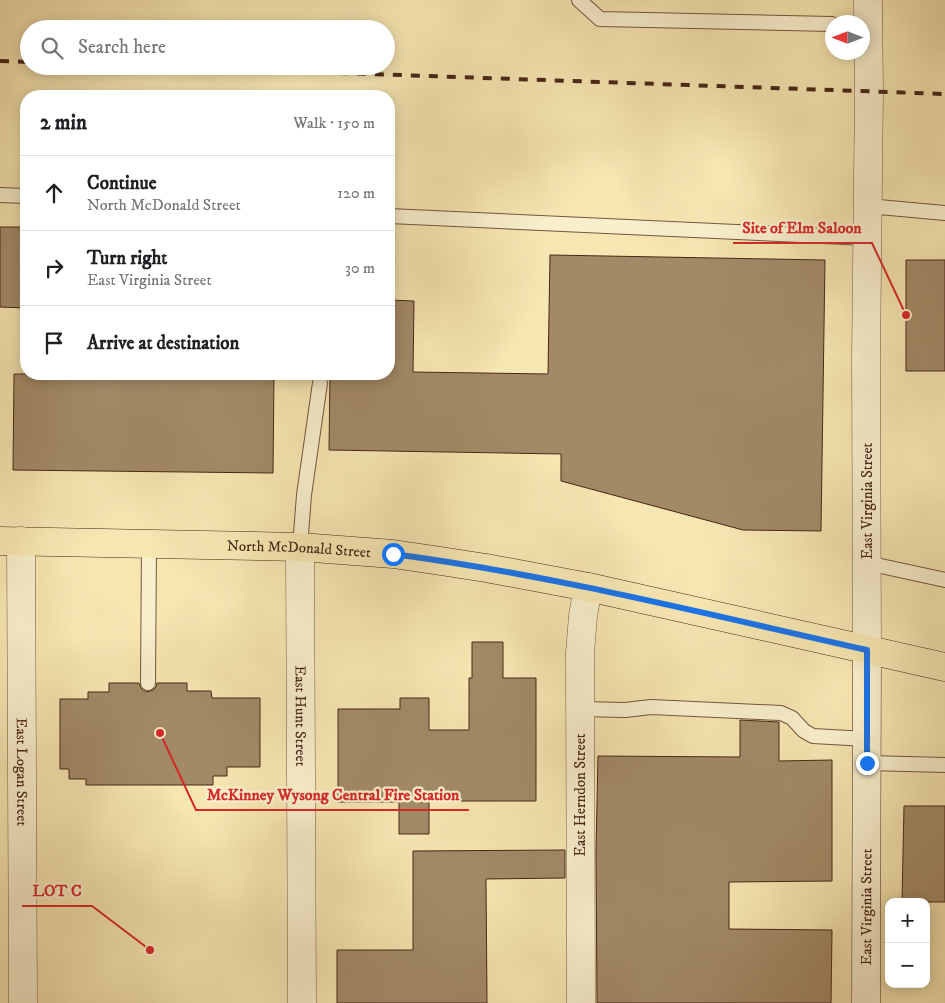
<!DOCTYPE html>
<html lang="en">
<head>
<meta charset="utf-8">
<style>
	body { margin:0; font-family:"IM FELL DW Pica",serif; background:#f6f6f6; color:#202124 }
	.controls { position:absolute; right:15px; bottom:15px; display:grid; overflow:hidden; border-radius:10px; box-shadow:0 2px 12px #0003 }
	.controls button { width:45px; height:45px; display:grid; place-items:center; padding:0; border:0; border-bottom:1px solid #e0e0e0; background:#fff; color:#202124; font:25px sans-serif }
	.compass { position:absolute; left:825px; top:15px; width:45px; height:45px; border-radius:50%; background:#fff; box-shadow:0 2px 12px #0003; rotate:270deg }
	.stop { position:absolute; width:15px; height:15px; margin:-11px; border:4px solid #1a73e8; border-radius:50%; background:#fff }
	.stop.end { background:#1a73e8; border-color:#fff; box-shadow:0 1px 5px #0008 }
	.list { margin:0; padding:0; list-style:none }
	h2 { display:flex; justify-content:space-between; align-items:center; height:65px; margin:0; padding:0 20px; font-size:21px }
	h2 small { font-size:16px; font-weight:400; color:#757577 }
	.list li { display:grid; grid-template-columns:32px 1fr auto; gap:15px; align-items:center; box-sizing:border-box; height:75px; padding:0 20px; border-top:1px solid #e0e0e0 }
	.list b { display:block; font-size:19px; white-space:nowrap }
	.list p { margin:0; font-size:16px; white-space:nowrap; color:#757577 }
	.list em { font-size:16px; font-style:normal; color:#757577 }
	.icon { flex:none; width:28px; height:28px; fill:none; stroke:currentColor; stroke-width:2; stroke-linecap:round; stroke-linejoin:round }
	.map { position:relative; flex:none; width:945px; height:1003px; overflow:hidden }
	.search { position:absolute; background:#fff; box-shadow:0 2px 12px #0003; left:20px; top:20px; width:375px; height:55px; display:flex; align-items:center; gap:12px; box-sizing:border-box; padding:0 18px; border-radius:28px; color:#757577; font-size:19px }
	.panel { position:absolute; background:#fff; box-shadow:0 2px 12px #0003; left:20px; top:90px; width:375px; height:290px; border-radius:20px }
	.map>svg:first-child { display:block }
	.building { fill:#a28a67; stroke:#482616 }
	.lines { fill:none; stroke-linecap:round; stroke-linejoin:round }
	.service-casing { stroke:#74563d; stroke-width:16 }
	.minor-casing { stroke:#74563d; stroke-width:29 }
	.secondary-casing { stroke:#482616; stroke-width:29 }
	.primary-casing { stroke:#482616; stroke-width:29 }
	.service { stroke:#f9efcd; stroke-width:14 }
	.minor { stroke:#f9efcd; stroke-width:28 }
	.secondary { stroke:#f9efcd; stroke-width:28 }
	.primary { stroke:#f6e6b2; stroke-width:28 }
	.rail { stroke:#482616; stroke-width:4; stroke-dasharray:9 9; stroke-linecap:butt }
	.route { stroke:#1a73e8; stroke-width:6 }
	.labels { text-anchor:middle; stroke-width:4.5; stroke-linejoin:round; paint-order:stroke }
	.street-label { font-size:15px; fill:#482616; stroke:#f9efcd }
	.leader { fill:none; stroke:#d62828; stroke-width:2 }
	.callout-dot { fill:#d62828; stroke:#f9efcd; stroke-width:2 }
	.callout-label { font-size:16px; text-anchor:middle; font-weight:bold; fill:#d62828; stroke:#f9efcd; stroke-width:4.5; stroke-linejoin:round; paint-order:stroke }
</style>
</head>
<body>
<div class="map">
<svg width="945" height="1003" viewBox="0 0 945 1003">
	<rect width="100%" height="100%" fill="#f6e6b2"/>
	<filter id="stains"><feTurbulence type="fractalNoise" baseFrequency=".004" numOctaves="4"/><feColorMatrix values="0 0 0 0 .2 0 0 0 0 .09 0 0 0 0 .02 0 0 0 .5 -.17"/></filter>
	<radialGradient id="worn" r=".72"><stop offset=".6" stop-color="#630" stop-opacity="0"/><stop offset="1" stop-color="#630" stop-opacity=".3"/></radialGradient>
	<path class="building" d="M 0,227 L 26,227 L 26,308 L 0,307 Z
		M 550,255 L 825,260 L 821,531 L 743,530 L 561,481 L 561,454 L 329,450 L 330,374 L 389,374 L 389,300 L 414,301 L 413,372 L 548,374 Z
		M 906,260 L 945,260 L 945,371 L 906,371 Z
		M 14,374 L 274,374 L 273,473 L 13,470 Z
		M 472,642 L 503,642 L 503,678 L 536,678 L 536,801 L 429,801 L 429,834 L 399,834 L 399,802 L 338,802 L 338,709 L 400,709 L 400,698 L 429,698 L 429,730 L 469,730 L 469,678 L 472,678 Z
		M 109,683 L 139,683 L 141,688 L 143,690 L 147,692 L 153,690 L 156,687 L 157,683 L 187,683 L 187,691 L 211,691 L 212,698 L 260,698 L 260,767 L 227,767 L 227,776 L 213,776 L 213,785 L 86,785 L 86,779 L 69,779 L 69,769 L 60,769 L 60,699 L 88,699 L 88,692 L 109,692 Z
		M 740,720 L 779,722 L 779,761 L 832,760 L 832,881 L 729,882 L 729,929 L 832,930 L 831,1003 L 597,1003 L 596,850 L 598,756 L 740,757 Z
		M 904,806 L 945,806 L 945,902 L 902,902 Z
		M 565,850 L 565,878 L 486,879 L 487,1003 L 337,1003 L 337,950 L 413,950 L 413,851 Z"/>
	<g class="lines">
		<g class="service-casing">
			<path id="service" d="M 579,0 L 600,19 L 832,24
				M 0,195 L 26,196
				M 868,206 L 945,213
				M 389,216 L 867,238
				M 300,547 L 304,495 L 320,383
				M 867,563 L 945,580
				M 148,683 L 149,544
				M 580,709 L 625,710 L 651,707 L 781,713 L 792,718 L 804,731 L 813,736 L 867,739
				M 867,763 L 945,765"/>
		</g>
		<g class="minor-casing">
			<g id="minor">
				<path id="s1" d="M 21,541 L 23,1003"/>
				<path id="s2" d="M 300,547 L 302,1003"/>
				<path d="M 867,650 L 866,358 L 869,91 L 868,0"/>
				<path d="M 581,1003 L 580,653 L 583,616 L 588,587"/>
			</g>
		</g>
		<g class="secondary-casing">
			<g id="secondary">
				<path id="s3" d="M 866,1003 L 867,650"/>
			</g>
		</g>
		<g class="primary-casing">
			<g id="primary">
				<path id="s4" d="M 0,541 L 300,547 L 393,554 L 434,560 L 486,568 L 588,587 L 945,667"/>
			</g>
		</g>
		<use href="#service" class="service"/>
		<use href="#minor" class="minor"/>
		<use href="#secondary" class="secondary"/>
		<use href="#primary" class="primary"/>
		<path class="rail" d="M 0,61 L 29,62
			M 141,66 L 945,94"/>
	</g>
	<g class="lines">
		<path class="route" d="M 393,554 C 553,575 710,615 867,650 L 867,763"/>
	</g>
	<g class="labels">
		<g class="street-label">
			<text transform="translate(867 501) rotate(-90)" y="5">East Virginia Street</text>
			<text dy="5" stroke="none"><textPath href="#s4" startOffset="299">North McDonald Street</textPath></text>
			<text dy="5" stroke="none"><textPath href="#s2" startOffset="169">East Hunt Street</textPath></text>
			<text dy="5" stroke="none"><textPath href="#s1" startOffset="231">East Logan Street</textPath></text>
			<text transform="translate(580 795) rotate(-90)" y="5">East Herndon Street</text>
			<text dy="5" stroke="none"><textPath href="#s3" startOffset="96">East Virginia Street</textPath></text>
		</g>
	</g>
	<path class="leader" d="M906 315L872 243H733M160 733L196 810H469M150 950L92 906H22"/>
	<g class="callout-dot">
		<circle cx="906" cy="315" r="5"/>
		<circle cx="160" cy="733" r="5"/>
		<circle cx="150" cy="950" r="5"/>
	</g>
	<g class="callout-label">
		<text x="802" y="233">Site of Elm Saloon</text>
		<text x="333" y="800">McKinney Wysong Central Fire Station</text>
		<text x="57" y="896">LOT C</text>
	</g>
	<rect width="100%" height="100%" filter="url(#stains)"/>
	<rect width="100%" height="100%" fill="url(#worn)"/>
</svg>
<div class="controls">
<button>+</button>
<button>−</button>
</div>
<svg class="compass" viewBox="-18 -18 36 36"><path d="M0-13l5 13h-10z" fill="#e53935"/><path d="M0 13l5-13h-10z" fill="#757577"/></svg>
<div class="stop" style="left:393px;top:554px"></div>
<div class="stop end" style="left:867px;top:763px"></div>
<div class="search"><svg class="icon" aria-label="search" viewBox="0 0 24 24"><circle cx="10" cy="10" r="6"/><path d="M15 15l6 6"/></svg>Search here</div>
<section class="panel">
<h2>2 min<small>Walk · 150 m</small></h2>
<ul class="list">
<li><svg class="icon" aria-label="ahead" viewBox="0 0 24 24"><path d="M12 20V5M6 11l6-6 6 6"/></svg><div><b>Continue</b><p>North McDonald Street</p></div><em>120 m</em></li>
<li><svg class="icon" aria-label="right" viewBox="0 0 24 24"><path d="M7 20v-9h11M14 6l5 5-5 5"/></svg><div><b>Turn right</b><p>East Virginia Street</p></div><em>30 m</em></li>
<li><svg class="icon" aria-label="arrive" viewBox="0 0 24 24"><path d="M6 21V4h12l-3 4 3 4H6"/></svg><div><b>Arrive at destination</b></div></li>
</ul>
</section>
</div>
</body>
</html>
